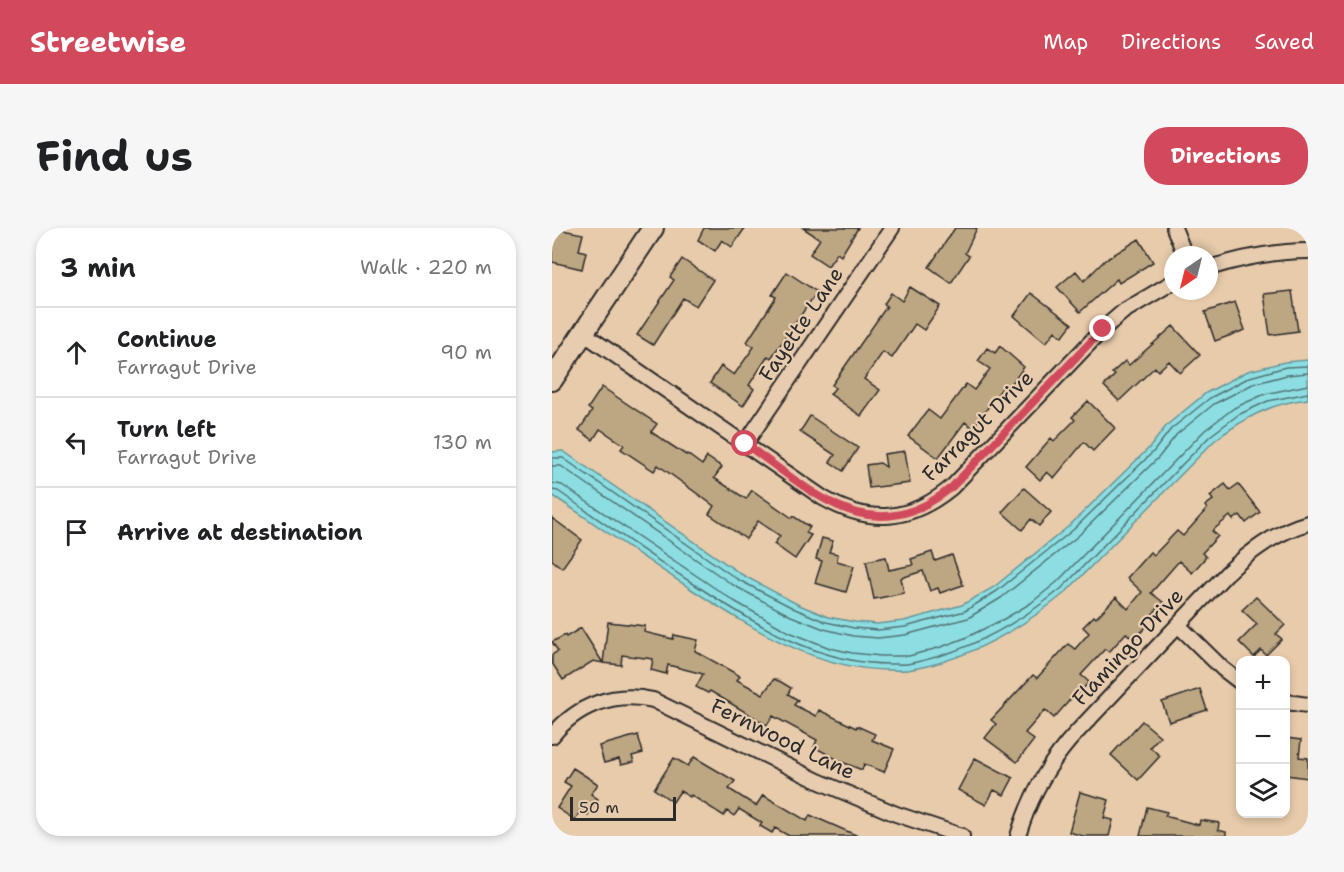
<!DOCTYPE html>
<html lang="en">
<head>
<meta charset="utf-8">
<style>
	body { margin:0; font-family:"Shantell Sans",sans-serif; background:#f6f6f6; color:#202124 }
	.controls { position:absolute; right:18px; bottom:18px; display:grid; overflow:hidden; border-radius:12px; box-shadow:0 3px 9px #0003 }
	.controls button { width:54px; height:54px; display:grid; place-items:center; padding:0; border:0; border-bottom:2px solid #e0e0e0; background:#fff; color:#202124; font:30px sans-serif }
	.compass { position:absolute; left:612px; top:18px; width:54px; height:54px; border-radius:50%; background:#fff; box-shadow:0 3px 9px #0003; rotate:215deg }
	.scale { position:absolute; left:18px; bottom:15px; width:106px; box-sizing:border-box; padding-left:6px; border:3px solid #2b2b2b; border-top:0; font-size:16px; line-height:21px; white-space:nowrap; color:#2b2b2b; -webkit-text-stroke:4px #e8ccaf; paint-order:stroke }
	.stop { position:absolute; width:18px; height:18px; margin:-14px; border:4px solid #d1495b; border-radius:50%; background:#fff }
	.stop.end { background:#d1495b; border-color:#fff; box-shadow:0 2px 6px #0008 }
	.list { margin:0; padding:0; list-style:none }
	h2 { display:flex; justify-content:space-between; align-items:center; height:78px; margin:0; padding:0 24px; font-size:26px }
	h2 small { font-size:20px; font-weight:400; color:#757577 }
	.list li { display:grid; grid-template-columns:39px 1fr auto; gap:18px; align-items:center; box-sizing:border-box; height:90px; padding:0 24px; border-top:2px solid #e0e0e0 }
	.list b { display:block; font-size:22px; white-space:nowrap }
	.list p { margin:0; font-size:20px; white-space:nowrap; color:#757577 }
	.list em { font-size:20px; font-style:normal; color:#757577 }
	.icon { flex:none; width:33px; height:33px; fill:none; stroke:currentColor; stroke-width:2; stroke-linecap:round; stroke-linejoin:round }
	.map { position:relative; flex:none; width:756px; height:608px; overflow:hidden; border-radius:24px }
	header { display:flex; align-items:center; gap:36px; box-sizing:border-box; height:84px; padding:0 30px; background:#d1495b; color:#fff }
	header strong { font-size:28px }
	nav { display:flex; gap:33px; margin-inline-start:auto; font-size:21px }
	.intro { display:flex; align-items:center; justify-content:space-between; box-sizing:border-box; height:144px; padding:0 36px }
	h1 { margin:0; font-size:42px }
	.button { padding:15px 27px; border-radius:24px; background:#d1495b; color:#fff; font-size:21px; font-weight:700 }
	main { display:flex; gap:36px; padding:0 36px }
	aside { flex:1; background:#fff; border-radius:24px; box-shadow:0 3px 9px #0003 }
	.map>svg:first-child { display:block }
	.water { fill:#8cdee2; stroke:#659699; stroke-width:1.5 }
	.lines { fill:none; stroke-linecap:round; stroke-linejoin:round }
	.shore { stroke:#527374; stroke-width:1.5 }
	.building { fill:#bda682; stroke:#2b2b2b; stroke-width:1.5 }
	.street-casing { stroke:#2b2b2b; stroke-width:18 }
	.secondary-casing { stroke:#2b2b2b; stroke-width:24 }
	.street { stroke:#e8ccaf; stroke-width:14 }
	.secondary { stroke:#e8ccaf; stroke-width:20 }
	.route { stroke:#d1495b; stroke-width:8 }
	.labels { text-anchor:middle; stroke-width:4.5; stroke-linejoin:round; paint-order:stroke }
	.street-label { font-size:21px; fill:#2b2b2b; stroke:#e8ccaf }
</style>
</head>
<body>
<header>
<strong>Streetwise</strong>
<nav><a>Map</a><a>Directions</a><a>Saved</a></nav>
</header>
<div class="intro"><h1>Find us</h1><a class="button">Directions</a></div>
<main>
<aside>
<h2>3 min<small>Walk · 220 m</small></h2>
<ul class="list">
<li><svg class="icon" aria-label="ahead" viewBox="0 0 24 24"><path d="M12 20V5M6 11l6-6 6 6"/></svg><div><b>Continue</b><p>Farragut Drive</p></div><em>90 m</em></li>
<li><svg class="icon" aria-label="left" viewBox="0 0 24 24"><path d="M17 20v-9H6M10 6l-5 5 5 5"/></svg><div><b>Turn left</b><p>Farragut Drive</p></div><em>130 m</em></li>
<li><svg class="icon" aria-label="arrive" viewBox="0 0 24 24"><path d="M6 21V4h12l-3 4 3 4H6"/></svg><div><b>Arrive at destination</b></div></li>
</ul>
</aside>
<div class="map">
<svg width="756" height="608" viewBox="0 0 756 608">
	<rect width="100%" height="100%" fill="#e8cbab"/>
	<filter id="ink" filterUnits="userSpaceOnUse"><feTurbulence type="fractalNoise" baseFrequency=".0167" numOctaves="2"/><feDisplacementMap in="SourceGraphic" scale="12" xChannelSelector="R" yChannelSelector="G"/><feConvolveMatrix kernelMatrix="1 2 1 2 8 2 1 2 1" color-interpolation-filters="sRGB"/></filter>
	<g filter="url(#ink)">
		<path class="water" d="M 756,132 L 756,171 C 718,175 691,191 662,213 L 514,364 C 470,400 417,431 361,441 C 354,443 346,442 338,442 C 264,442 199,400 139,361 C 92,331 47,298 0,267 L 0,224 L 11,223 L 189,346 L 245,376 L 276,389 L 303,394 L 325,396 L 352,393 L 410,377 L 442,359 L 517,298 L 598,219 L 615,197 L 654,165 L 696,143 L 733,134 Z"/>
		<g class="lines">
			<path class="shore" d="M 0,230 L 11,230 L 185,351 L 243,381 L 274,394 L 302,400 L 326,402 L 353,399 L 413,383 L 445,363 L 521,302 L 602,223 L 619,201 L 658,170 L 698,149 L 734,139 L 756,138
				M 0,238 L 9,238 L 181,357 L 239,388 L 272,401 L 301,408 L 326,410 L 353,407 L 416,390 L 449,370 L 526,308 L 607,229 L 625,206 L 662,176 L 701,156 L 735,147 L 756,145
				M 0,255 L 10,257 L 182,373 L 237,404 L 278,420 L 300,425 L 329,428 L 357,428 L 389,419 L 413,410 L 452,391 L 479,375 L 505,354 L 653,202 L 682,180 L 713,166 L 756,157
				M 0,262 L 6,263 C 52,295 98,328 145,358 C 203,396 266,436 338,436 C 345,436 353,437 360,435 C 415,424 467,395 510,360 L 658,208 L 686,187 L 716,173 L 756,165"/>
		</g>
		<path class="building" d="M 0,0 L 31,6 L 27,22 L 34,24 L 30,41 L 0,34 Z
			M 152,0 L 193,0 L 180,19 L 170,12 L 163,23 L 146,12 Z
			M 251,0 L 306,0 L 289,28 L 285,25 L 276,38 L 258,26 L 268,11 Z
			M 403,0 L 425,0 L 413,25 L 417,28 L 399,55 L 377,39 Z
			M 587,11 L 601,34 L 567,55 L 565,51 L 528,84 L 505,59 L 524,43 L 532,53 L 553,32 Z
			M 130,31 L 161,52 L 144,78 L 131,70 L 101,117 L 85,107 L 122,52 L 118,49 Z
			M 235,44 L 265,64 L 219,130 L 216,128 L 197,157 L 202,161 L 191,178 L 158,155 L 169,138 L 182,147 L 202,119 L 195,114 L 224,69 L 220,67 Z
			M 358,59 L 388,78 L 372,102 L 363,96 L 340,130 L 331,124 L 312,151 L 328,162 L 309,188 L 278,166 L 283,160 L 280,157 L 335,78 L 332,76 L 339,65 L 350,73 Z
			M 740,63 L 746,103 L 718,107 L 712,66 Z
			M 479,65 L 520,96 L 510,109 L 503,103 L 494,115 L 462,88 Z
			M 683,74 L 693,102 L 663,113 L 653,84 Z
			M 621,98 L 648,127 L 628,145 L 617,133 L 606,143 L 603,139 L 567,173 L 552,158 L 563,147 L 560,145 L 573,133 L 577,137 Z
			M 448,118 L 472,139 L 457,159 L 453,156 L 421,200 L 413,194 L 386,230 L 356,208 L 376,182 L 388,191 L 414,156 L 422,162 L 438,141 L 426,133 L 435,120 L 443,125 Z
			M 50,159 L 105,196 L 99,204 L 134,227 L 135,226 L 150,237 L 155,229 L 170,239 L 162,250 L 194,271 L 200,262 L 240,290 L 241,288 L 258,299 L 254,305 L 259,307 L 243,331 L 222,316 L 228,308 L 206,293 L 194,311 L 157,286 L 162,278 L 106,237 L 102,243 L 69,221 L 72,217 L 48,201 L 41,212 L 27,202 L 40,183 L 36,180 Z
			M 536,173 L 563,200 L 541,223 L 532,214 L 502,250 L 495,244 L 488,252 L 474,239 L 499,210 L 502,213 L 523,192 L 520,189 Z
			M 258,188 L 306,220 L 291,243 L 278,234 L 283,227 L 248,204 Z
			M 353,223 L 358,255 L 317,260 L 314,237 L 328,235 L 334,239 L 332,226 Z
			M 673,256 L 678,262 L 686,256 L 708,284 L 694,295 L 688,287 L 681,292 L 678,288 L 660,303 L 666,308 L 650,325 L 654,329 L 640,345 L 627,333 L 599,365 L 611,374 L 592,396 L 595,398 L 582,412 L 574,405 L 557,424 L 553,421 L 529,447 L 537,454 L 526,466 L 524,465 L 502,490 L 493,482 L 473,505 L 482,512 L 465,534 L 433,510 L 444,496 L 439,492 L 481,447 L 485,450 L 516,416 L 523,421 L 537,405 L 531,399 L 542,388 L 544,390 L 564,369 L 576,381 L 590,364 L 575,350 L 598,324 L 602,327 L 625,303 L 631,308 L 655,281 L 653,278 L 661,272 L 658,268 Z
			M 472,260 L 499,284 L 487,298 L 479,291 L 470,302 L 450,284 Z
			M 0,290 L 30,312 L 10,340 L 0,332 Z
			M 270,310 L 281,313 L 277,324 L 286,326 L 285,333 L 302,338 L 294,364 L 263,355 L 270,333 L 264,331 Z
			M 380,324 L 383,333 L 400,327 L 411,357 L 388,365 L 386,360 L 378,363 L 371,343 L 349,350 L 352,365 L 322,371 L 314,333 L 334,329 L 337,342 L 361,337 L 359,331 Z
			M 704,369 L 733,397 L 724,406 L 730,411 L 714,427 L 709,422 L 702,429 L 687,414 L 705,396 L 690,382 Z
			M 56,394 L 93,398 L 92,404 L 121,411 L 122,407 L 146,412 L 143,423 L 188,448 L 185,452 L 211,466 L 222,451 L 229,454 L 239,460 L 236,466 L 246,472 L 242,477 L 264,488 L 267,482 L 304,500 L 305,498 L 323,506 L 320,512 L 342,521 L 332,544 L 312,536 L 310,542 L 290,534 L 262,519 L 265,512 L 221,488 L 215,497 L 158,463 L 156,465 L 144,459 L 151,446 L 116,437 L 114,446 L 99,442 L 101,431 L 70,427 L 69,437 L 51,435 Z
			M 29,400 L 51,435 L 41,433 L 11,452 L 0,435 L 0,427 L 6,423 L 0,414 L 13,407 L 14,409 Z
			M 648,461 L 655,482 L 617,494 L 610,474 Z
			M 590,493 L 608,508 L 598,519 L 608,528 L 586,552 L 559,527 Z
			M 86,507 L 91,525 L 80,528 L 82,534 L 69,537 L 67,531 L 52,535 L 47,518 Z
			M 734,510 L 749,512 L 747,529 L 756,530 L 756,550 L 734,547 Z
			M 142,529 L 183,553 L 177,561 L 204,578 L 211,567 L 255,593 L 258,587 L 306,608 L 237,608 L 223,600 L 220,605 L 208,598 L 210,595 L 187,581 L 182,588 L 175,583 L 172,588 L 139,567 L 138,569 L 128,563 L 121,574 L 102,561 L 122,530 L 136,538 Z
			M 423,530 L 461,550 L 452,567 L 442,562 L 434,577 L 406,562 Z
			M 21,540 L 46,556 L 39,566 L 46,571 L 36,587 L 29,582 L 23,592 L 5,580 L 19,558 L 12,554 Z
			M 528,564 L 557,572 L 552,590 L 561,592 L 557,608 L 531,608 L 517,604 Z
			M 595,579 L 615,584 L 613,588 L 647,597 L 648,592 L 667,595 L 666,602 L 674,604 L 674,608 L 588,608 Z"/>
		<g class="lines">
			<g class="street-casing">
				<path id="street" d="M 622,0 L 633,27
					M 657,40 C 689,30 722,23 756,23
					M 31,105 L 271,270 C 318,297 358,294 400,259 L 551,101 L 572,83 L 621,54
					M 193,216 L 340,0
					M 626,397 L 671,441 L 688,454
					M 734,474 L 756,477
					M 0,508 C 25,477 62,463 101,472 L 266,553 L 344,586 L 410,608
					M 466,608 C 478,568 496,535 524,505 L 675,345 C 699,323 724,304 756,295"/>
			</g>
			<g class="secondary-casing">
				<path id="secondary" d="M 0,152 L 101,0"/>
			</g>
			<use href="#street" class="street"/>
			<use href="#secondary" class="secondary"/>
		</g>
	</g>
	<g class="lines" filter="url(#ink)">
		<path class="route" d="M 193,216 C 261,263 319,326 400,259 L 551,101"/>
	</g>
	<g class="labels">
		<g class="street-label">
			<text transform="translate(249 96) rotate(-56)" y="7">Fayette Lane</text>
			<text transform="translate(426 198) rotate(-45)" y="7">Farragut Drive</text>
			<text transform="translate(576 419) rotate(-47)" y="7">Flamingo Drive</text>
			<text transform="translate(231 511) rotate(26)" y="7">Fernwood Lane</text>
		</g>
	</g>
</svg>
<div class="controls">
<button>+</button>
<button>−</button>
<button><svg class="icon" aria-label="layers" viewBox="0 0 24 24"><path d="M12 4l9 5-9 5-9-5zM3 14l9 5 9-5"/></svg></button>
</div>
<svg class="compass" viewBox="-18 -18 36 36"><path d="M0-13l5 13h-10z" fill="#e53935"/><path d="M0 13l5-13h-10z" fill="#757577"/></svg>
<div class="scale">50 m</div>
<div class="stop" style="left:193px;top:216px"></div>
<div class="stop end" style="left:551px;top:101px"></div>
</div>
</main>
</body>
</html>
